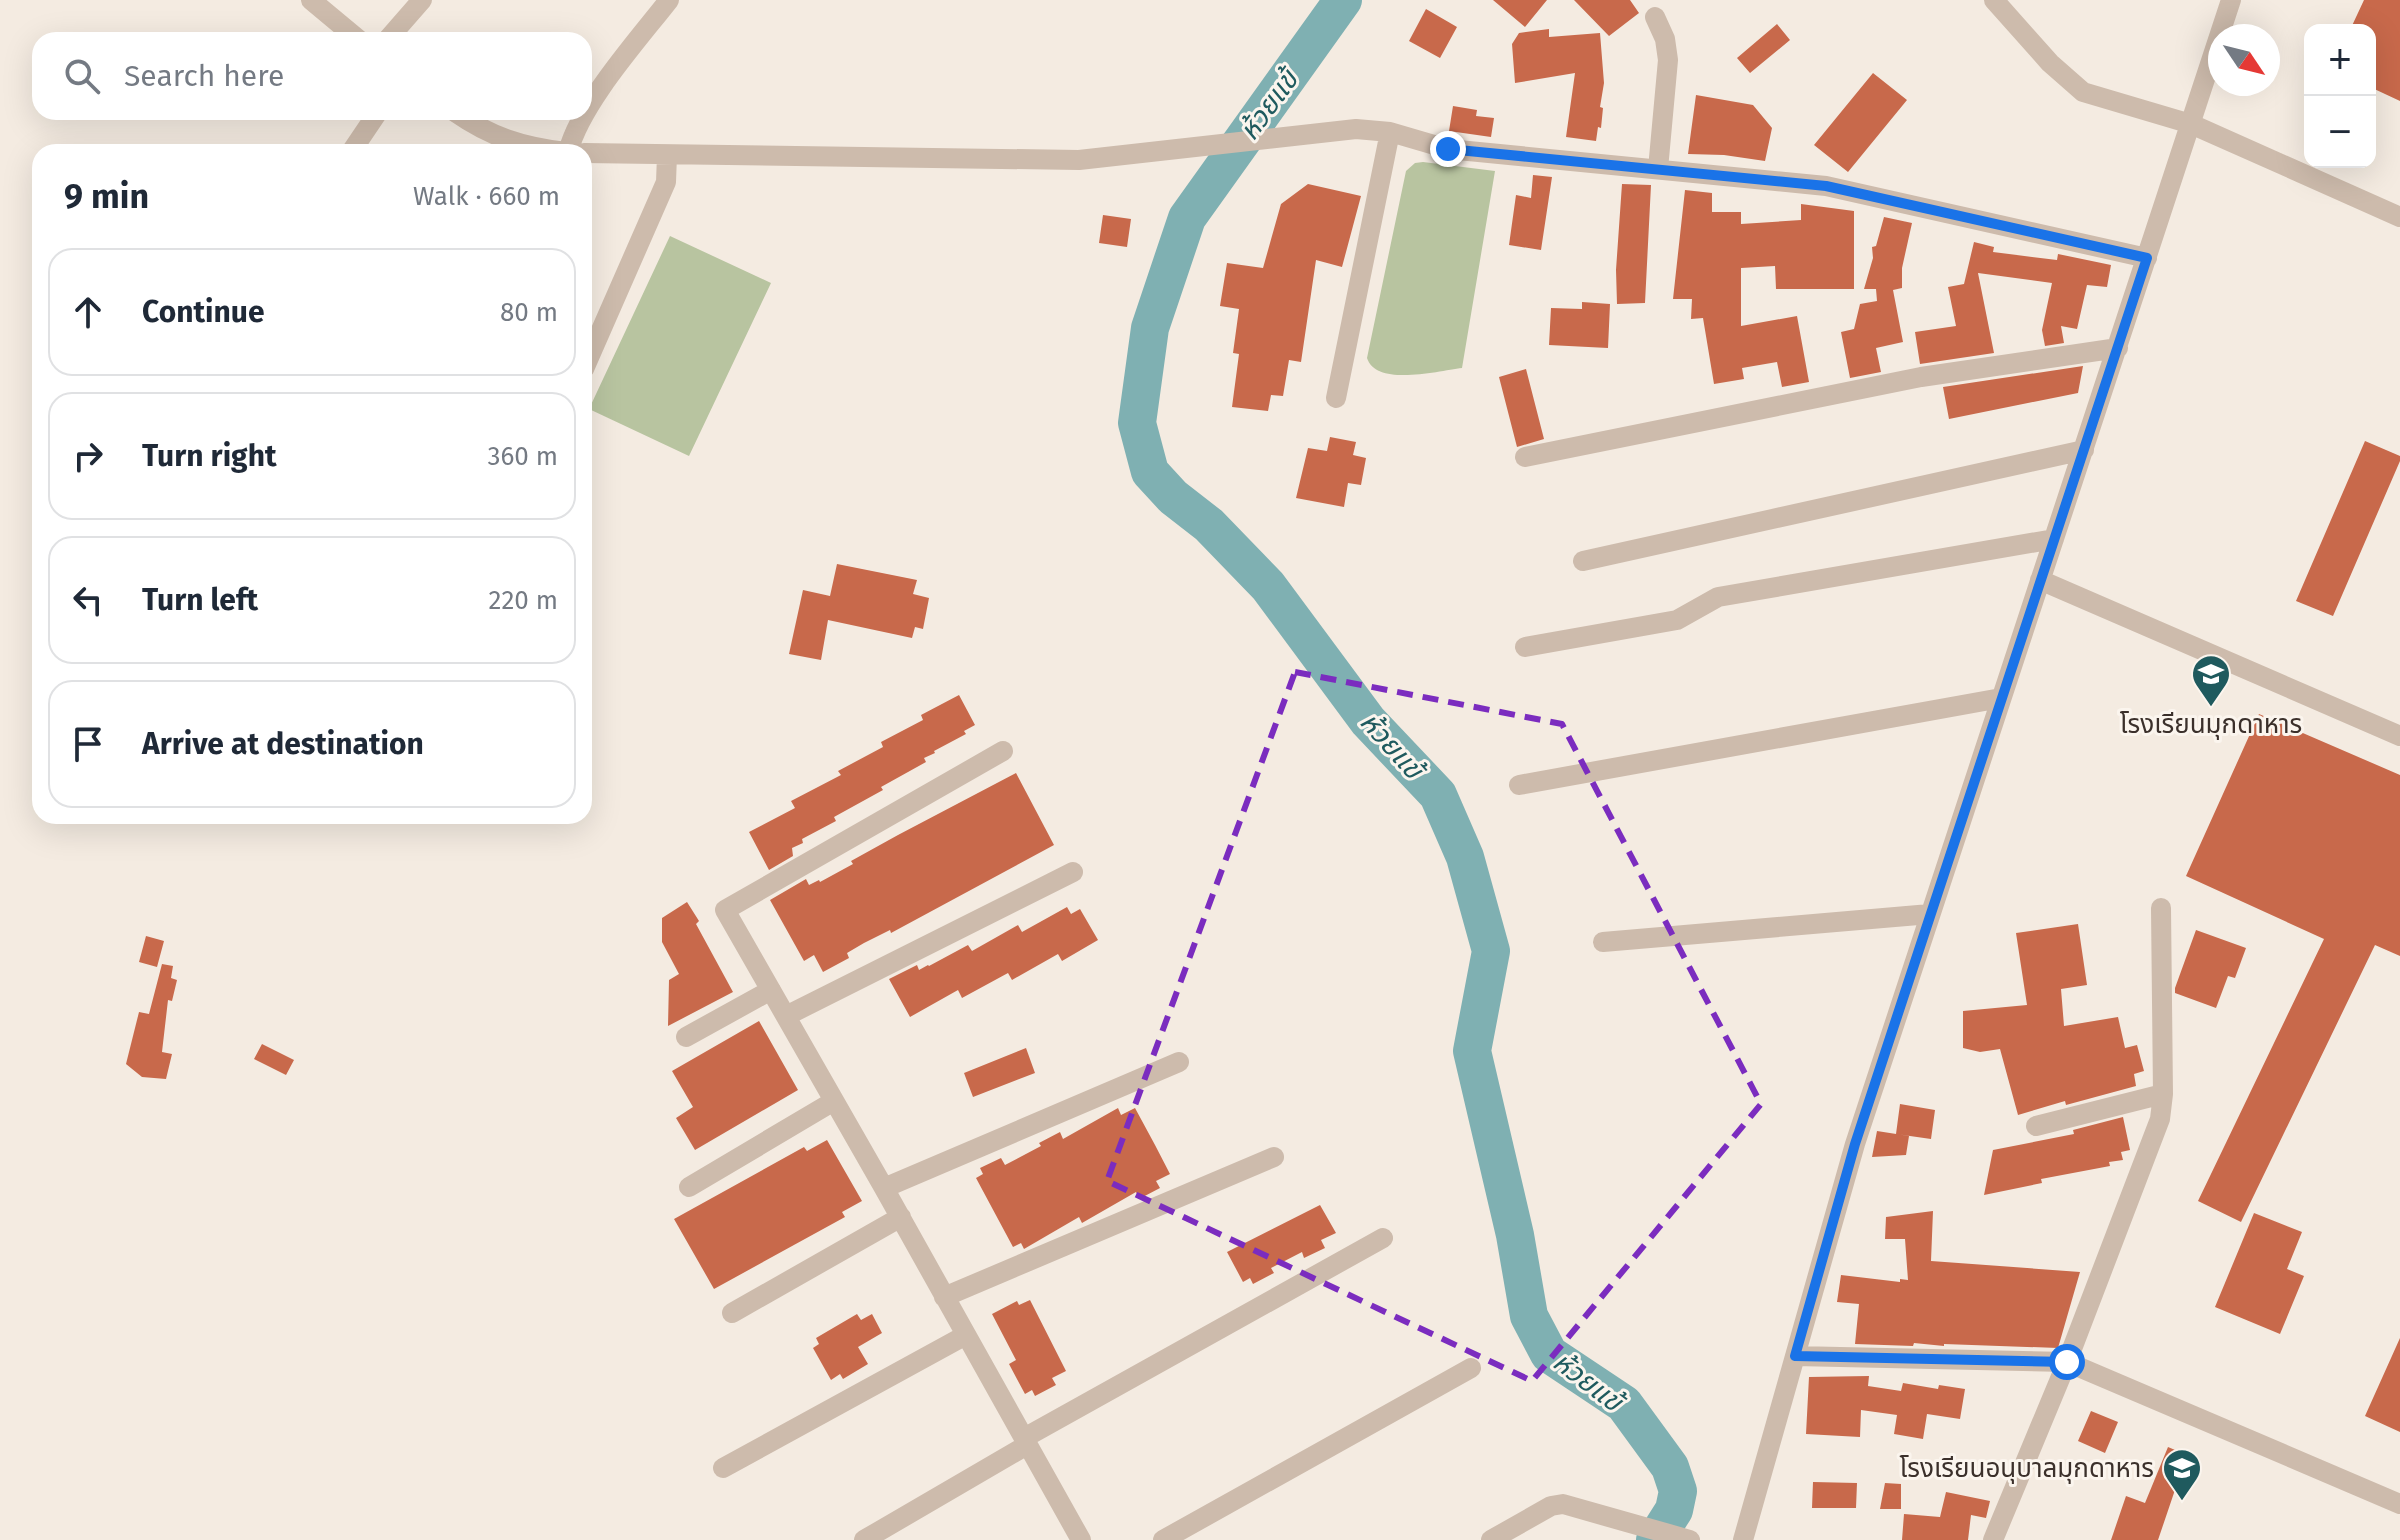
<!DOCTYPE html>
<html lang="en">
<head>
<meta charset="utf-8">
<style>
	body { margin:0; font-family:"Fira Sans","Noto Sans Thai",sans-serif; background:#f2f2f3; color:#1f2937 }
	.controls { position:absolute; right:24px; top:24px; display:grid; overflow:hidden; border-radius:16px; box-shadow:0 8px 32px #0002 }
	.controls button { width:72px; height:72px; display:grid; place-items:center; padding:0; border:0; border-bottom:2px solid #e0e1e3; background:#fff; color:#1f2937; font:40px sans-serif }
	.compass { position:absolute; left:2208px; top:24px; width:72px; height:72px; border-radius:50%; background:#fff; box-shadow:0 8px 32px #0002; rotate:125deg }
	.stop { position:absolute; width:24px; height:24px; margin:-18px; border:6px solid #1a73e8; border-radius:50%; background:#fff }
	.stop.end { background:#1a73e8; border-color:#fff; box-shadow:0 2px 8px #0008 }
	.list { margin:0; padding:0; list-style:none }
	h2 { display:flex; justify-content:space-between; align-items:center; height:104px; margin:0; padding:0 32px; font-size:34px }
	h2 small { font-size:26px; font-weight:400; color:#747a83 }
	.list li { display:grid; grid-template-columns:52px 1fr auto; gap:24px; align-items:center; box-sizing:border-box; height:128px; margin:0 16px 16px; padding:0 16px; border:2px solid #e0e1e3; border-radius:24px }
	.list b { display:block; font-size:30px; white-space:nowrap }
	.list em { font-size:26px; font-style:normal; color:#747a83 }
	.icon { flex:none; width:44px; height:44px; fill:none; stroke:currentColor; stroke-width:2; stroke-linecap:round; stroke-linejoin:round }
	.map { position:relative; flex:none; width:2400px; height:1540px; overflow:hidden }
	.search { position:absolute; background:#fff; box-shadow:0 8px 32px #0002; left:32px; top:32px; width:560px; height:88px; display:flex; align-items:center; gap:20px; box-sizing:border-box; padding:0 28px; border-radius:24px; color:#747a83; font-size:30px }
	.panel { position:absolute; background:#fff; box-shadow:0 8px 32px #0002; left:32px; top:144px; width:560px; height:680px; border-radius:24px }
	.map>svg:first-child { display:block }
	.green { fill:#b8c4a0 }
	.lines { fill:none; stroke-linecap:round; stroke-linejoin:round }
	.river { stroke:#7fb0b2; stroke-width:38 }
	.building { fill:#c8694b }
	.street { stroke:#cdbbac; stroke-width:20 }
	.route { stroke:#1a73e8; stroke-width:10 }
	.marked { fill:none; stroke:#7b2cbf; stroke-width:6; stroke-dasharray:16 10; stroke-linejoin:round }
	.labels { text-anchor:middle; stroke-width:6; stroke-linejoin:round; paint-order:stroke }
	.poi-label { font-size:26px; fill:#3b302b; stroke:#fbf5ee }
	.water-label { font-size:28px; font-style:italic; fill:#1f5a5e; stroke:#fbf5ee }
</style>
</head>
<body>
<div class="map">
<svg width="2400" height="1540" viewBox="0 0 2400 1540">
	<rect width="100%" height="100%" fill="#f4ebe1"/>
	<path class="green" d="M 1423,162 L 1495,171 L 1462,368 C 1438,371 1376,387 1367,358 L 1406,171 L 1415,163 Z
		M 670,236 L 771,283 L 689,456 L 589,409 Z"/>
	<g class="lines">
		<path class="river" d="M 1343,0 L 1187,218 L 1150,328 L 1137,423 L 1150,472 L 1173,497 L 1209,525 L 1268,586 L 1368,721 L 1438,795 L 1465,857 L 1491,951 L 1472,1051 L 1515,1235 L 1529,1316 L 1549,1354 L 1624,1404 L 1670,1467 L 1678,1491 L 1674,1510 L 1655,1540"/>
	</g>
	<path class="building" d="M 1493,0 L 1547,0 L 1525,27 Z
		M 1574,0 L 1630,0 L 1639,13 L 1609,36 Z
		M 2364,0 L 2400,0 L 2400,101 L 2370,87 L 2370,30 L 2350,30 Z
		M 1426,9 L 1457,27 L 1440,58 L 1409,41 Z
		M 1777,24 L 1790,40 L 1750,73 L 1737,58 Z
		M 1549,29 L 1549,37 L 1600,33 L 1604,83 L 1600,107 L 1603,108 L 1601,128 L 1598,127 L 1596,141 L 1566,137 L 1575,73 L 1515,83 L 1512,44 L 1519,33 Z
		M 1873,73 L 1907,100 L 1848,172 L 1814,145 Z
		M 1696,95 L 1753,105 L 1772,128 L 1765,161 L 1724,155 L 1688,154 Z
		M 1453,106 L 1477,110 L 1476,116 L 1494,118 L 1491,137 L 1449,131 Z
		M 1533,175 L 1552,177 L 1541,250 L 1509,245 L 1516,195 L 1531,198 Z
		M 1308,184 L 1361,196 L 1342,267 L 1316,260 L 1301,362 L 1289,360 L 1283,396 L 1271,395 L 1268,411 L 1232,407 L 1239,354 L 1233,353 L 1239,309 L 1220,306 L 1227,263 L 1263,268 L 1281,204 Z
		M 1622,184 L 1651,185 L 1645,303 L 1617,304 L 1616,270 Z
		M 1685,190 L 1712,193 L 1712,212 L 1741,212 L 1741,224 L 1801,220 L 1801,204 L 1854,211 L 1854,289 L 1776,289 L 1775,266 L 1741,268 L 1741,326 L 1797,316 L 1809,382 L 1782,387 L 1777,362 L 1742,368 L 1744,379 L 1714,384 L 1703,318 L 1691,319 L 1692,299 L 1673,299 Z
		M 1103,215 L 1131,219 L 1127,247 L 1099,243 Z
		M 1884,217 L 1912,223 L 1902,268 L 1902,288 L 1893,290 L 1903,342 L 1876,348 L 1881,372 L 1850,378 L 1841,332 L 1854,329 L 1860,304 L 1877,301 L 1876,289 L 1864,289 L 1873,258 L 1872,247 L 1876,246 Z
		M 1974,242 L 1994,247 L 1993,252 L 2057,260 L 2058,254 L 2111,265 L 2107,287 L 2087,285 L 2077,329 L 2061,326 L 2064,343 L 2045,346 L 2042,330 L 2052,283 L 1978,273 L 1994,353 L 1920,364 L 1915,332 L 1956,326 L 1948,287 L 1964,284 Z
		M 1582,302 L 1610,304 L 1608,348 L 1549,345 L 1551,308 L 1582,309 Z
		M 2083,366 L 2078,393 L 1949,419 L 1943,387 Z
		M 1526,369 L 1544,439 L 1517,447 L 1499,377 Z
		M 1330,437 L 1356,442 L 1353,455 L 1366,458 L 1361,485 L 1348,483 L 1344,507 L 1296,498 L 1308,448 L 1327,451 Z
		M 2365,441 L 2400,456 L 2400,461 L 2333,616 L 2296,601 Z
		M 837,564 L 917,580 L 913,594 L 929,598 L 923,629 L 915,627 L 912,638 L 828,620 L 821,660 L 789,654 L 803,590 L 830,596 Z
		M 959,695 L 975,725 L 964,731 L 966,734 L 934,751 L 935,753 L 924,758 L 926,762 L 881,787 L 883,790 L 834,817 L 836,821 L 802,839 L 803,843 L 792,848 L 793,856 L 769,870 L 749,832 L 795,808 L 791,801 L 841,775 L 838,771 L 883,747 L 881,742 L 923,720 L 921,715 Z
		M 2259,714 L 2400,775 L 2400,956 L 2375,945 L 2241,1222 L 2198,1201 L 2324,939 L 2186,876 Z
		M 1016,773 L 1054,845 L 891,933 L 890,930 L 864,943 L 847,953 L 849,958 L 823,972 L 814,955 L 804,961 L 770,900 L 806,879 L 809,885 L 819,880 L 820,882 L 853,864 L 851,861 L 898,835 Z
		M 687,902 L 699,921 L 696,924 L 733,992 L 668,1026 L 669,980 L 679,974 L 662,942 L 662,918 Z
		M 1067,907 L 1071,914 L 1080,909 L 1098,940 L 1062,961 L 1058,954 L 1012,980 L 1008,973 L 962,998 L 958,990 L 910,1017 L 889,979 L 917,965 L 919,970 L 928,965 L 929,966 L 968,945 L 972,951 L 1018,925 L 1022,932 Z
		M 2078,924 L 2087,985 L 2061,989 L 2064,1026 L 2118,1017 L 2125,1048 L 2137,1045 L 2144,1071 L 2134,1074 L 2136,1086 L 2066,1105 L 2065,1101 L 2018,1115 L 2000,1049 L 1980,1052 L 1963,1048 L 1963,1011 L 2027,1005 L 2016,933 Z
		M 2196,930 L 2246,948 L 2235,978 L 2228,976 L 2216,1008 L 2175,993 L 2175,988 Z
		M 146,936 L 164,941 L 157,967 L 139,962 Z
		M 162,964 L 173,966 L 171,978 L 177,980 L 172,1001 L 168,1000 L 162,1052 L 172,1054 L 166,1079 L 142,1077 L 126,1064 L 139,1012 L 149,1014 Z
		M 759,1021 L 798,1090 L 695,1150 L 676,1118 L 693,1107 L 672,1071 Z
		M 262,1044 L 294,1060 L 286,1075 L 254,1059 Z
		M 1026,1048 L 1035,1073 L 973,1097 L 964,1073 Z
		M 1900,1104 L 1935,1110 L 1931,1139 L 1896,1134 Z
		M 1118,1108 L 1121,1115 L 1135,1108 L 1155,1145 L 1170,1174 L 1156,1181 L 1160,1188 L 1139,1199 L 1136,1192 L 1082,1223 L 1079,1217 L 1024,1249 L 1021,1243 L 1013,1247 L 976,1178 L 983,1174 L 980,1168 L 1001,1158 L 1005,1165 L 1041,1146 L 1039,1143 L 1060,1132 L 1063,1139 Z
		M 2123,1117 L 2130,1150 L 2121,1152 L 2123,1160 L 2109,1162 L 2110,1166 L 2041,1179 L 2042,1183 L 1984,1195 L 1993,1150 L 2074,1134 L 2073,1130 Z
		M 1877,1131 L 1909,1136 L 1906,1155 L 1872,1157 Z
		M 827,1140 L 862,1201 L 842,1212 L 845,1217 L 714,1289 L 674,1219 L 804,1147 L 807,1151 Z
		M 1320,1205 L 1336,1233 L 1321,1240 L 1325,1248 L 1304,1258 L 1302,1252 L 1271,1268 L 1274,1273 L 1253,1284 L 1250,1278 L 1243,1282 L 1227,1252 Z
		M 1933,1211 L 1931,1261 L 2080,1272 L 2058,1348 L 1944,1344 L 1944,1346 L 1914,1343 L 1913,1346 L 1855,1344 L 1859,1304 L 1837,1302 L 1841,1275 L 1900,1282 L 1900,1279 L 1908,1280 L 1905,1239 L 1885,1239 L 1886,1217 Z
		M 2254,1213 L 2302,1232 L 2287,1269 L 2304,1276 L 2280,1334 L 2215,1307 Z
		M 1030,1300 L 1066,1371 L 1052,1378 L 1056,1385 L 1035,1396 L 1032,1390 L 1025,1394 L 1009,1364 L 1016,1360 L 992,1314 L 1017,1301 L 1019,1305 Z
		M 857,1314 L 861,1320 L 872,1314 L 882,1333 L 858,1347 L 868,1364 L 843,1379 L 840,1374 L 831,1380 L 813,1348 L 819,1344 L 816,1338 Z
		M 2400,1338 L 2400,1432 L 2365,1416 Z
		M 1869,1376 L 1868,1386 L 1901,1391 L 1903,1383 L 1938,1389 L 1939,1385 L 1965,1389 L 1960,1419 L 1927,1414 L 1923,1439 L 1894,1434 L 1897,1415 L 1861,1410 L 1860,1437 L 1806,1434 L 1809,1377 Z
		M 2091,1411 L 2118,1422 L 2105,1453 L 2078,1441 Z
		M 2168,1447 L 2194,1458 L 2183,1486 L 2177,1484 L 2158,1540 L 2111,1540 L 2126,1496 L 2145,1503 Z
		M 1813,1482 L 1857,1483 L 1856,1508 L 1812,1508 Z
		M 1885,1483 L 1901,1484 L 1901,1509 L 1880,1509 Z
		M 1946,1492 L 1990,1501 L 1986,1518 L 1971,1515 L 1968,1540 L 1902,1540 L 1904,1514 L 1940,1517 Z"/>
	<g class="lines">
		<path class="street" d="M 311,0 L 359,40
			M 1994,0 L 2050,63 L 2083,92 L 2191,124 L 2400,217
			M 1655,17 L 1665,39 L 1668,60 L 1658,169
			M 387,40 L 422,0
			M 455,112 C 491,137 522,147 566,152
			M 351,152 L 378,112
			M 568,152 C 581,103 637,41 669,0
			M 584,153 L 1079,160 L 1356,129 L 1390,132 L 1448,149 L 1826,186 L 2147,258
			M 584,369 L 666,182 L 667,155
			M 1336,398 L 1390,132
			M 1525,457 L 1921,377 L 2118,348
			M 1583,561 L 2084,450
			M 2040,580 L 2400,736
			M 1525,647 L 1677,620 L 1718,597 L 2054,539
			M 1003,751 L 725,910 L 884,1188 L 1081,1540
			M 1519,785 L 2001,698
			M 1603,942 L 1930,914
			M 786,1016 L 1073,872
			M 686,1037 L 771,990
			M 2036,1126 L 2163,1094
			M 689,1187 L 834,1101
			M 884,1188 L 1179,1062
			M 944,1297 L 1274,1157
			M 732,1313 L 901,1217
			M 1795,1356 L 2067,1362 L 2400,1504
			M 1024,1438 L 1383,1238
			M 723,1468 L 966,1335
			M 864,1540 L 1027,1445
			M 1163,1540 L 1471,1368
			M 1491,1540 L 1551,1506 L 1563,1504 L 1690,1540
			M 1743,1540 L 1855,1144 L 2231,0
			M 1993,1540 L 2067,1362 L 2160,1119 L 2163,1094 L 2161,908"/>
	</g>
	<g class="lines">
		<path class="route" d="M 1448,149 L 1826,186 L 2147,258 L 1855,1144 L 1795,1356 L 2067,1362"/>
	</g>
	<path class="marked" d="M 1295,672 L 1562,724 L 1761,1104 L 1532,1381 L 1107,1181 Z"/>
	<defs>
		<g id="school-pin" transform="scale(2)"><path d="M0 17L-7.5 6A9.5 9.5 0 1 1 7.5 6Z" fill="#1f5a5e" stroke="#fbf5ee"/><path d="M0-5L7-2L0 1L-7-2ZM-4 1L0 2.5L4 1V4Q0 6-4 4Z" fill="#fff"/></g>
	</defs>
	<g fill-rule="evenodd">
		<use href="#school-pin" x="2211" y="674"/>
		<use href="#school-pin" x="2182" y="1468"/>
	</g>
	<g class="labels">
		<g class="poi-label">
			<text x="2211" y="733">โรงเรียนมุกดาหาร</text>
			<text x="2154" y="1477" text-anchor="end">โรงเรียนอนุบาลมุกดาหาร</text>
		</g>
		<g class="water-label">
			<text transform="translate(1268 105) rotate(-54)" y="10">ห้วยแข้</text>
			<text transform="translate(1392 745) rotate(48)" y="10">ห้วยแข้</text>
			<text transform="translate(1588 1381) rotate(37)" y="10">ห้วยแข้</text>
		</g>
	</g>
</svg>
<div class="controls">
<button>+</button>
<button>−</button>
</div>
<svg class="compass" viewBox="-18 -18 36 36"><path d="M0-13l5 13h-10z" fill="#e53935"/><path d="M0 13l5-13h-10z" fill="#747a83"/></svg>
<div class="stop" style="left:2067px;top:1362px"></div>
<div class="stop end" style="left:1448px;top:149px"></div>
<div class="search"><svg class="icon" aria-label="search" viewBox="0 0 24 24"><circle cx="10" cy="10" r="6"/><path d="M15 15l6 6"/></svg>Search here</div>
<section class="panel">
<h2>9 min<small>Walk · 660 m</small></h2>
<ul class="list">
<li><svg class="icon" aria-label="ahead" viewBox="0 0 24 24"><path d="M12 20V5M6 11l6-6 6 6"/></svg><div><b>Continue</b></div><em>80 m</em></li>
<li><svg class="icon" aria-label="right" viewBox="0 0 24 24"><path d="M7 20v-9h11M14 6l5 5-5 5"/></svg><div><b>Turn right</b></div><em>360 m</em></li>
<li><svg class="icon" aria-label="left" viewBox="0 0 24 24"><path d="M17 20v-9H6M10 6l-5 5 5 5"/></svg><div><b>Turn left</b></div><em>220 m</em></li>
<li><svg class="icon" aria-label="arrive" viewBox="0 0 24 24"><path d="M6 21V4h12l-3 4 3 4H6"/></svg><div><b>Arrive at destination</b></div></li>
</ul>
</section>
</div>
</body>
</html>
